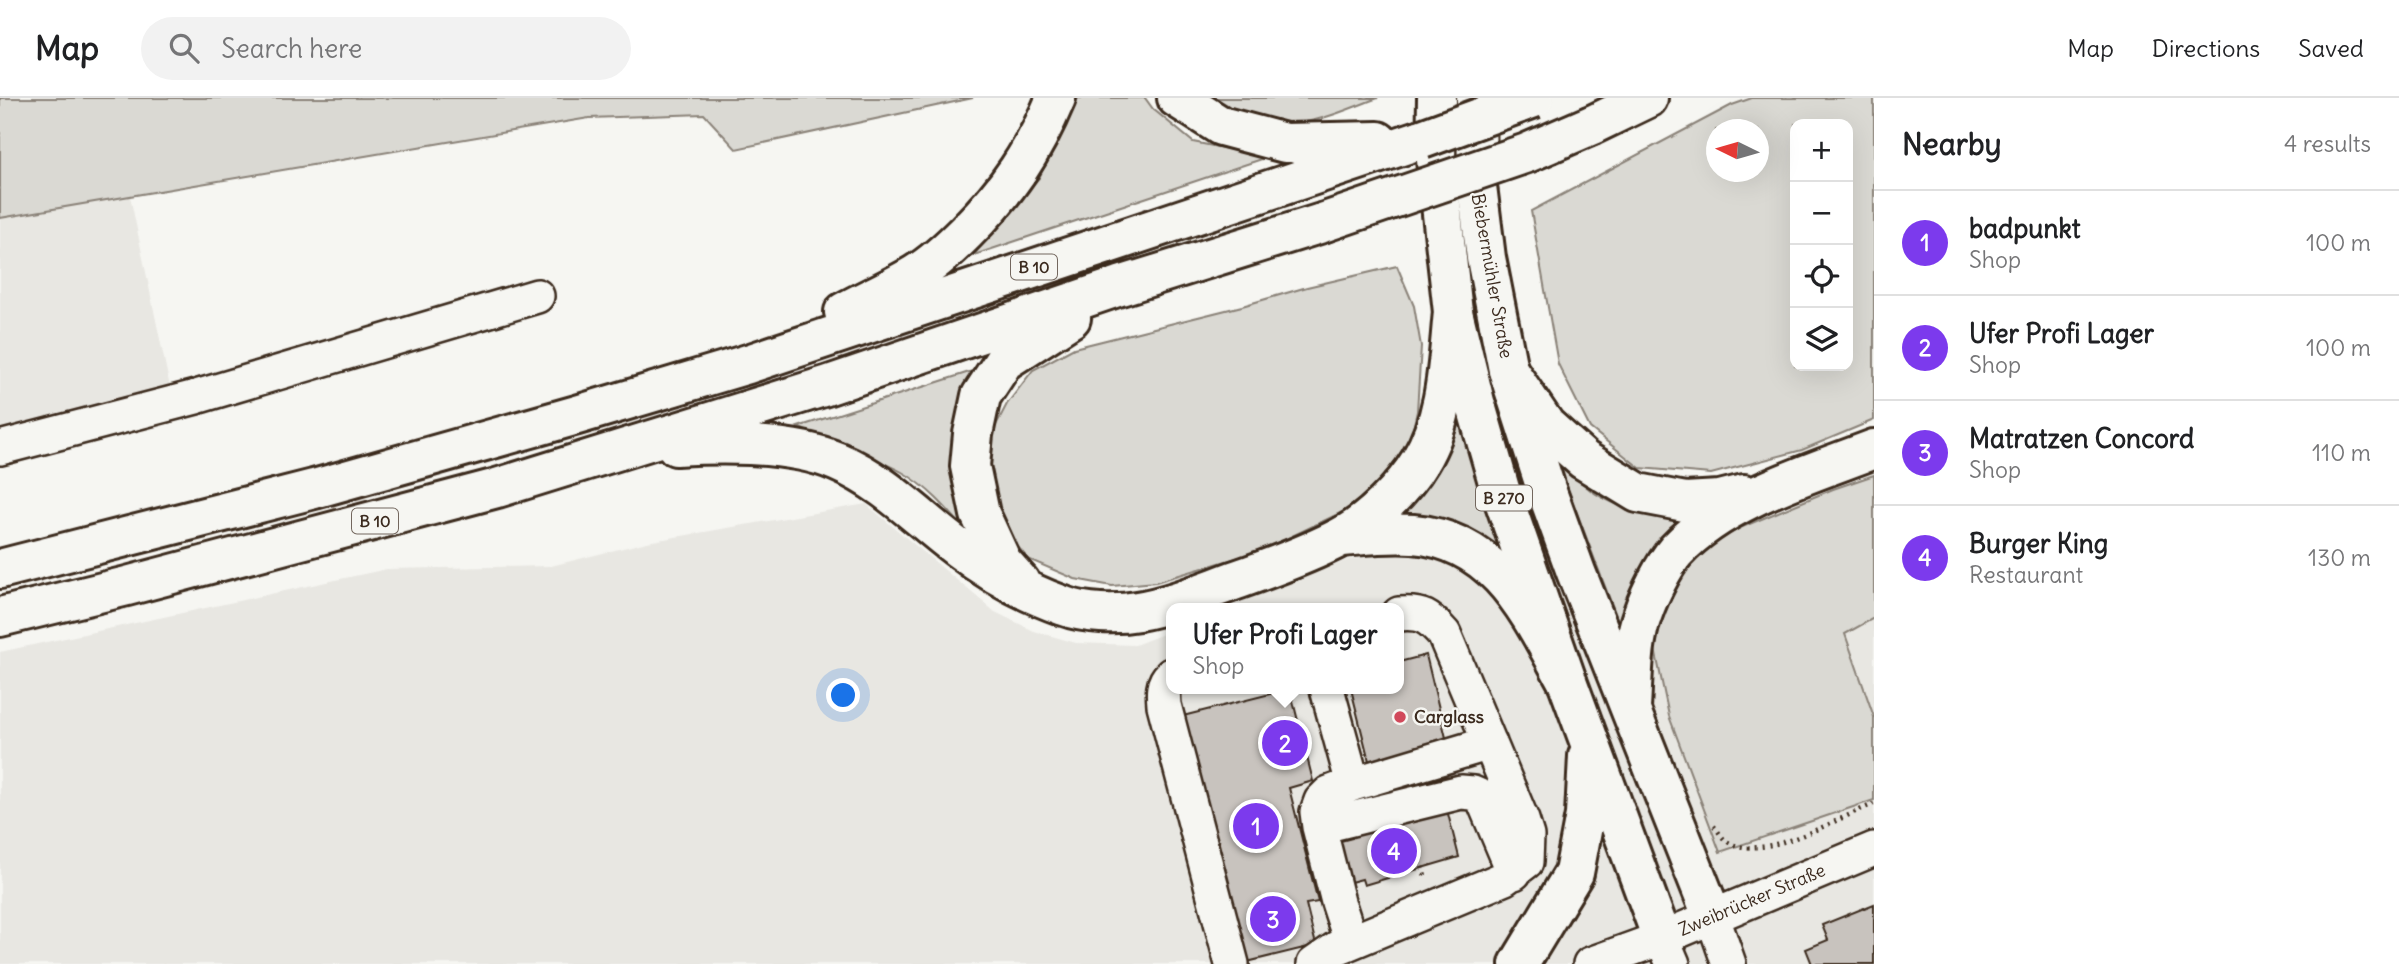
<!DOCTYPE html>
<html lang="en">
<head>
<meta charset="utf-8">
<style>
	body { margin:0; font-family:Delius,sans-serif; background:#f2f2f2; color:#202124 }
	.controls { position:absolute; right:21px; top:21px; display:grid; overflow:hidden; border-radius:14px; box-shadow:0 7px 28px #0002 }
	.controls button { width:63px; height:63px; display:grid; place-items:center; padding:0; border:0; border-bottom:2px solid #e0e0e0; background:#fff; color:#202124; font:35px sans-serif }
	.compass { position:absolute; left:1706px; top:21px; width:63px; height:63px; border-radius:50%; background:#fff; box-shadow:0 7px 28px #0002; rotate:275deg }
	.you { position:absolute; left:844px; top:598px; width:24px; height:24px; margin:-18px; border:5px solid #fff; border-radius:50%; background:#1a73e8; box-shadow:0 0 0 10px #1a73e833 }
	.badge { display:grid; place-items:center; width:46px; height:46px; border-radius:50%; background:#7c3aed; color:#fff; font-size:23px; font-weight:700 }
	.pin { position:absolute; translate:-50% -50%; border:4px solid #fff; box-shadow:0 2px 7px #0006 }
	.popup { position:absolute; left:1166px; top:505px; width:238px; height:91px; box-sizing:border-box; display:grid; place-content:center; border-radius:14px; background:#fff; filter:drop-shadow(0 2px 5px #0005); font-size:23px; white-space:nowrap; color:#757577 }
	.popup b { font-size:26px; color:#202124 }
	.popup::after { content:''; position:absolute; left:50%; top:100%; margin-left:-14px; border:14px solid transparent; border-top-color:#fff }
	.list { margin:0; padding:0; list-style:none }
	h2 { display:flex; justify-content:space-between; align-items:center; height:91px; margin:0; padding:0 28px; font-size:30px }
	h2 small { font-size:23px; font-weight:400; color:#757577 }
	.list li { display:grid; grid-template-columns:46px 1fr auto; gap:21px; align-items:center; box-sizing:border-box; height:105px; padding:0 28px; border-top:2px solid #e0e0e0 }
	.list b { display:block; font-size:26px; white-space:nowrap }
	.list p { margin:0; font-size:23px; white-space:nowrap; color:#757577 }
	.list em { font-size:23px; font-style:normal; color:#757577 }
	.icon { flex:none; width:38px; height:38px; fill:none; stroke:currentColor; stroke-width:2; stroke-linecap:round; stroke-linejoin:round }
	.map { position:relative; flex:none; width:1874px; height:866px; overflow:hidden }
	header { display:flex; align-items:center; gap:42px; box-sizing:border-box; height:98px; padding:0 35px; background:#fff; border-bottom:2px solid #e0e0e0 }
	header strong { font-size:33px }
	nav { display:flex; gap:38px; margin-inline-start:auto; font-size:24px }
	.search { width:490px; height:63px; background:#f2f2f2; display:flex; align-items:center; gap:18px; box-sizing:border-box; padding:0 24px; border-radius:38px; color:#757577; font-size:26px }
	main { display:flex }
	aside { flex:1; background:#fff }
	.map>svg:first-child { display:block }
	.built { fill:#e8e7e2 }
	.green { fill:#dad9d3; stroke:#8a8278; stroke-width:2; fill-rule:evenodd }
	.building { fill:#c8c3be; stroke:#3b2a1e; stroke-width:2 }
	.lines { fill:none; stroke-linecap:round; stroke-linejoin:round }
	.minor-casing { stroke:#3b2a1e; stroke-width:38 }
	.major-casing { stroke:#3b2a1e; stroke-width:44 }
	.highway-casing { stroke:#3b2a1e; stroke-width:44 }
	.path { stroke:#3b2a1e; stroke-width:4.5; stroke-dasharray:2 5; stroke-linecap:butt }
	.minor { stroke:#f6f6f2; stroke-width:33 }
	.major { stroke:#f6f6f2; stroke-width:38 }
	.highway { stroke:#f6f6f2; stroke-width:38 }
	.highway-bridge-casing { stroke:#3b2a1e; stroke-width:44; stroke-linecap:butt }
	.highway-bridge { stroke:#f6f6f2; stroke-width:38 }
	.poi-dot { fill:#d1495b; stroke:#f6f6f2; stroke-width:2.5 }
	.labels { text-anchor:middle; stroke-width:5; stroke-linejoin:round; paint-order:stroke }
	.shield { fill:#f6f6f2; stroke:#73675e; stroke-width:2 }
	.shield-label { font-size:16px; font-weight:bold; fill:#3b2a1e }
	.street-label { font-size:18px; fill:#3b2a1e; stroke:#f6f6f2 }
	.poi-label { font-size:18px; font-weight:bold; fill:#3b2a1e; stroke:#f6f6f2; text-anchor:start }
</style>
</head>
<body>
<header>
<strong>Map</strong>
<div class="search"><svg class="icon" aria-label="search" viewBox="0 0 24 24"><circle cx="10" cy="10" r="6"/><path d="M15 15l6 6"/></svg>Search here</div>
<nav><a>Map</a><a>Directions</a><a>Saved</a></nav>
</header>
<main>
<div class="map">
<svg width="1874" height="866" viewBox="0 0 1874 866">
	<rect width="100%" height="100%" fill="#f6f6f2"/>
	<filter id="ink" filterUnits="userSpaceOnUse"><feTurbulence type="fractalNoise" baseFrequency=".0143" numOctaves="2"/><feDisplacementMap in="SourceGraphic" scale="14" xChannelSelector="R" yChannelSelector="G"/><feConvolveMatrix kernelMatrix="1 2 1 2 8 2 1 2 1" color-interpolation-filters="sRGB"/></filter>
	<g filter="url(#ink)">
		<path class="built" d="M 130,98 L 171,294 L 0,334 L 0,120 Z
			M 1556,360 L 1622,533 L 1655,551 L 1669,618 L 1720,753 L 1874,702 L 1874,866 L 0,866 L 0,554 L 387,471 L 551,468 L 647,444 L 866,406 L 995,514 L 1034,533 L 1076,545 L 1135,547 L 1171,533 L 1171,591 L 1399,591 L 1399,510 L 1226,510 L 1347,462 L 1390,455 L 1395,416 L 1423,417 L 1452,427 L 1504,464 L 1480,386 Z
			M 1874,520 L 1874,619 L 1845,536 Z"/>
		<path class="green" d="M 0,0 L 973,0 L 736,51 L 704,16 L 589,20 L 0,120 Z
			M 1078,0 L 1145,0 L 1153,11 L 1193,44 L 1268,59 L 974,157 L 1012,109 L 1039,80 Z
			M 1205,0 L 1378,0 C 1350,10 1319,25 1288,26 C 1260,26 1230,11 1205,0 Z
			M 1752,0 L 1874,0 L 1874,322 L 1802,352 L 1711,376 L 1640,370 L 1590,330 L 1558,266 L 1531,113 L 1732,7 ZM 1795,26 L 1848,26 L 1848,268 L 1795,268 ZM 1716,32 L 1758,32 L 1758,74 L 1716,74 Z
			M 1397,168 L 1414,208 L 1421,248 L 1417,313 L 1409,349 L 1361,405 L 1263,452 L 1156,484 L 1112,488 L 1075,481 L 1028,461 L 1000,427 L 990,376 L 994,331 L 1007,306 L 1033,272 L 1074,250 L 1242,208 L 1307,189 Z
			M 985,269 L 969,436 C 949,413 929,389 902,374 C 868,356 832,346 798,329 Z
			M 1458,312 L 1505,466 L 1452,427 L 1423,417 L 1395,416 Z
			M 1556,360 C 1569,371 1582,387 1596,396 C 1624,413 1659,420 1691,420 L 1622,533 Z
			M 1874,377 L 1874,520 L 1845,536 L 1874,619 L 1874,702 L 1720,754 L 1669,618 L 1655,551 L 1666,500 L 1687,462 L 1740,430 L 1833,391 Z"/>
		<path class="building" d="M 1426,557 L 1448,648 L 1370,667 L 1351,591 L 1399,591 L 1399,564 Z
			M 1290,591 L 1313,683 L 1289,690 L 1318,804 L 1306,806 L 1316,847 L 1239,866 L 1175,620 Z
			M 1446,708 L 1459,759 L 1364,787 L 1362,781 L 1339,787 L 1329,746 L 1352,740 L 1350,733 Z
			M 1874,806 L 1874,866 L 1812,866 L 1806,851 L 1828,842 L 1822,827 Z"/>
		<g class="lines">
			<g class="minor-casing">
				<path id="minor" d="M 0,350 L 196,299 L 537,198
					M 1171,577 C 1162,585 1163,596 1164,607 L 1232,866
					M 1327,591 L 1353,686
					M 1319,729 L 1461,694 L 1473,695 L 1482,699 L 1514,775
					M 1713,820 L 1729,866
					M 1662,840 L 1673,866
					M 1351,844 L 1338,804 L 1319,729 L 1317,714 L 1321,703 L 1329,695 L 1353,686 L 1490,645
					M 1314,866 L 1337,850 L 1505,780 L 1526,764 L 1527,738 L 1522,722 L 1444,536 C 1429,519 1422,514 1399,516
					M 1590,866 L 1662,840 L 1874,751"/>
			</g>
			<g class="major-casing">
				<path id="major" d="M 1437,0 L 1436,62 L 1453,214 L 1475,304 L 1500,391 L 1567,583 L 1662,840
					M 1476,0 L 1477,88 L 1486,160 L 1508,272 L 1547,394 L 1576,474 L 1713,820
					M 1519,866 L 1574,775 L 1585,717 L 1588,658"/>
			</g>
			<g class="highway-casing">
				<path id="highway" d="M 1177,0 L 1221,28 L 1285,45 L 1378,43
					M 1592,27 L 1648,0
					M 844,214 C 868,201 893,190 916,176 C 934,165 951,149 966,134 C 1008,92 1033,55 1056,0
					M 1508,272 L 1546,328 L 1584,362 L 1638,395 L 1685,404 L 1720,402 L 1744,396
					M 676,348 C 726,345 792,344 838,364 C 885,384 918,420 958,450 C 989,474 1027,495 1064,508 C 1085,516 1116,517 1138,513 C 1173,507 1205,493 1239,481 C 1273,469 1309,456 1341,439 C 1369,425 1404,390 1420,363 C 1447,319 1448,263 1453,214
					M 1343,439 C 1366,437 1389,434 1413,436 C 1499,443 1530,517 1567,583
					M 0,471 L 314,391 L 577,317 L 748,266 L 1422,41
					M 1020,484 L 1002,464 L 980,416 L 970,368 L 973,336 L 981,298 L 1004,263 L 1071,220
					M 0,519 L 127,488 L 497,390 L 826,288 L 1120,188 L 1322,125
					M 1631,610 C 1633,579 1632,544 1643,515 C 1649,497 1664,467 1676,453 C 1724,401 1809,376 1874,351"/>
			</g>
			<path class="path" d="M 1714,728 C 1718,732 1722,741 1728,744 C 1764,765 1839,719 1874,706
				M 1422,769 L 1426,781"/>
			<use href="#minor" class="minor"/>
			<use href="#major" class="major"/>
			<use href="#highway" class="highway"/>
			<g class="highway-bridge-casing">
				<path id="highway-bridge" d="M 1422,41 L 1534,0
					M 1322,125 L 1527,55 L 1592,27"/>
			</g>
			<use href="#highway-bridge" class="highway-bridge"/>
		</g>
	</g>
	<circle class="poi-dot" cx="1400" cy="619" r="7"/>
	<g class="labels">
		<g class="shield">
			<rect x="1011" y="156.5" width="46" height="25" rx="5"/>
			<rect x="1476" y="387.5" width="56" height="25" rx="5"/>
			<rect x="352" y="410.5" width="46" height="25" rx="5"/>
		</g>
		<g class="shield-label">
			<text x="1034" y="175">B 10</text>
			<text x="1504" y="406">B 270</text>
			<text x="375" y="429">B 10</text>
		</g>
		<g class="street-label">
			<text transform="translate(1492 178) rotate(80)" y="6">Biebermühler Straße</text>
			<text transform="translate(1752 802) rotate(-23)" y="6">Zweibrücker Straße</text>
		</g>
		<g class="poi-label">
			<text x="1414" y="625">Carglass</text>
		</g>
	</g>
</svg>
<div class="controls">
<button>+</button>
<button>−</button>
<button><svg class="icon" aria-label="locate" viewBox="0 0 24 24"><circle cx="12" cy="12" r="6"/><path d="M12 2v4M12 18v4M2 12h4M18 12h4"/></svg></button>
<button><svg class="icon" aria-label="layers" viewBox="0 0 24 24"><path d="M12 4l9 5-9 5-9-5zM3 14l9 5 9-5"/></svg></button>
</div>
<svg class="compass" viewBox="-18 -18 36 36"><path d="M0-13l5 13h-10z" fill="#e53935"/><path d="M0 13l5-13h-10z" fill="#757577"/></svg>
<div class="you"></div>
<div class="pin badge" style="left:1256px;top:728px">1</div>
<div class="pin badge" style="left:1285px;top:645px">2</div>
<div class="popup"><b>Ufer Profi Lager</b>Shop</div>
<div class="pin badge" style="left:1273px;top:821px">3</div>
<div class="pin badge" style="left:1394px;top:753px">4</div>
</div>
<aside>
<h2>Nearby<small>4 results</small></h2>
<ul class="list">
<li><span class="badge">1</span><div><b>badpunkt</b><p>Shop</p></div><em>100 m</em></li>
<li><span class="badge">2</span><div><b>Ufer Profi Lager</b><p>Shop</p></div><em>100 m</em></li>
<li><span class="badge">3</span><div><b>Matratzen Concord</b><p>Shop</p></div><em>110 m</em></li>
<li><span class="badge">4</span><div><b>Burger King</b><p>Restaurant</p></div><em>130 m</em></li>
</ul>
</aside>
</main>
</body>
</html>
